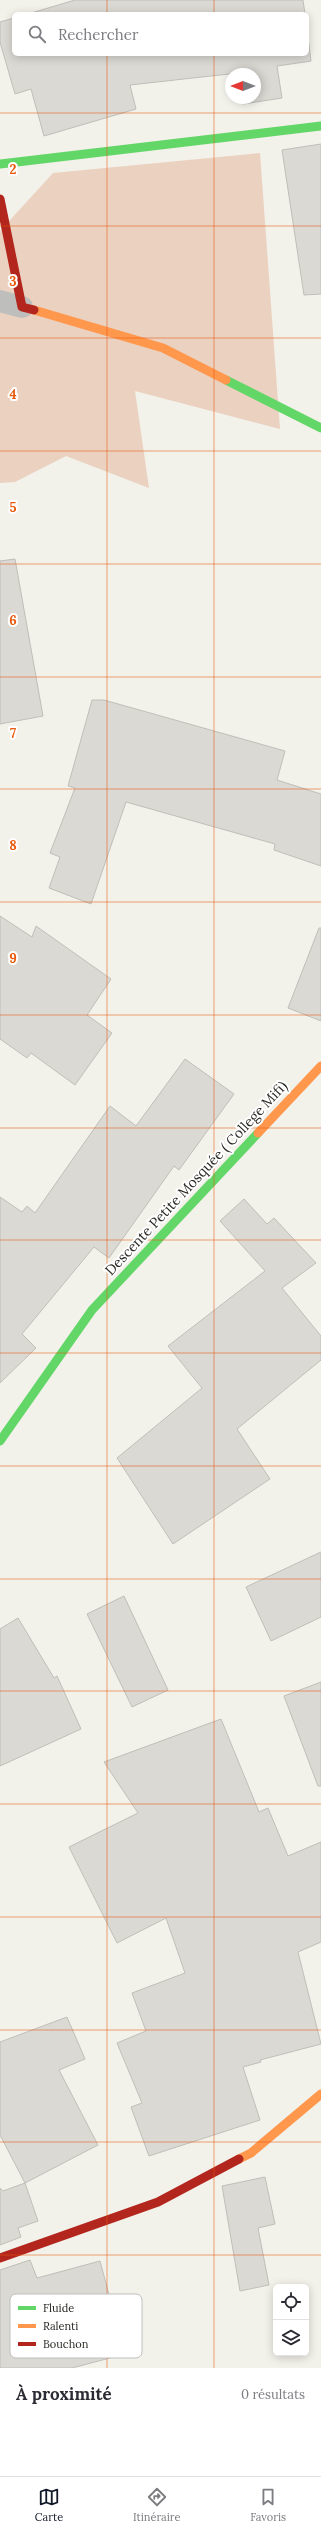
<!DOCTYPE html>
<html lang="fr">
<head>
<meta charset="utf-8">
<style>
	body { margin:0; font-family:Lora,serif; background:#f7f7f7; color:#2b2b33 }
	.controls { position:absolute; right:12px; bottom:12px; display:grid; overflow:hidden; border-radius:6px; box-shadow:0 2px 10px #0003 }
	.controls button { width:36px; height:36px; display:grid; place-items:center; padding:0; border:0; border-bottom:1px solid #e1e1e2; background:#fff; color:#2b2b33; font:20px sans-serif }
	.compass { position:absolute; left:225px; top:68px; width:36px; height:36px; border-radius:50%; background:#fff; box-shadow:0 2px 10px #0003; rotate:270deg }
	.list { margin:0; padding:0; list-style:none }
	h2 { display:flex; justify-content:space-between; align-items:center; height:52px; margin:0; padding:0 16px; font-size:17px }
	h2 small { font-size:13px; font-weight:400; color:#7c7c81 }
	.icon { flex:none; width:22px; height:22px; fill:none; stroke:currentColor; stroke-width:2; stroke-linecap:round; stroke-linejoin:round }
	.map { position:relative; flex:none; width:321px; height:2368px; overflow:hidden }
	.search { position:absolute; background:#fff; box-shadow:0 2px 10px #0003; left:12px; right:12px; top:12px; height:44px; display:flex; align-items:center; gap:10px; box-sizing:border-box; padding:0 14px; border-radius:6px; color:#7c7c81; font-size:15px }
	.sheet { height:108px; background:#fff }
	nav { display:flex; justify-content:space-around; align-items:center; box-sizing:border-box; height:56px; border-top:1px solid #e1e1e2; background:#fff; font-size:11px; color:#7c7c81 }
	nav a { display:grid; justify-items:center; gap:2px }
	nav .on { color:#111827 }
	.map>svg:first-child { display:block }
	.green { fill:#ebd1c0 }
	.building { fill:#dbd9d3; stroke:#c0beb9 }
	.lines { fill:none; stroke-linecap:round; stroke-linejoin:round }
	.street { stroke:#bebfbd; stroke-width:22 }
	.fast { stroke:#63d668; stroke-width:9 }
	.slow { stroke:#ff974d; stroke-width:9 }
	.jam { stroke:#b3261e; stroke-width:9 }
	.grid { fill:none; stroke:#e8590c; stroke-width:1; stroke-opacity:0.55 }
	.labels { text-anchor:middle; stroke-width:4; stroke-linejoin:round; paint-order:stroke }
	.street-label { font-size:14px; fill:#2a2924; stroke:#fff }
	.key { fill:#fff; stroke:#bfbfbd; stroke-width:1 }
	.key-label { font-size:11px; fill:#2a2924 }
	.grid-label { font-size:13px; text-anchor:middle; font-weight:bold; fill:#e8590c; stroke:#fff; stroke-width:4; stroke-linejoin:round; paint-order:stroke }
</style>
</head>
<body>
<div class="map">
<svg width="321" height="2368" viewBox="0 0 321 2368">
	<rect width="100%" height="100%" fill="#f2f1ea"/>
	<path class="green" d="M 260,153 L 280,429 L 135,391 L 149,488 L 66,456 L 15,482 L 0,483 L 0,231 L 53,173 Z"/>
	<path class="building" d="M 75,0 L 303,0 L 305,14 L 28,14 Z
		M 14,18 L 14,54 L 307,54 L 307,30 L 311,61 L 277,66 L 282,98 L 243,104 L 242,98 L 255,98 L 255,74 L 238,73 L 130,85 L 136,109 L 44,136 L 31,89 L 15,94 L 0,42 L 0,22 Z
		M 321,144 L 321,294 L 304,295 L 282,150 Z
		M 15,559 L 43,716 L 0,724 L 0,561 Z
		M 92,700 L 104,700 L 285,751 L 277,780 L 321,794 L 321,866 L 274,850 L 275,844 L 126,802 L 91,904 L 49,888 L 60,857 L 50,853 L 75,788 L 68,786 Z
		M 0,916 L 32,937 L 36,926 L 111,979 L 87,1015 L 112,1033 L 75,1085 L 31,1053 L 27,1058 L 0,1039 Z
		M 319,928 L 321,928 L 321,1021 L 288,1008 Z
		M 185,1059 L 234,1094 L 179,1170 L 174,1166 L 109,1258 L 94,1247 L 22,1334 L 36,1348 L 0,1383 L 0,1197 L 22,1212 L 27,1206 L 35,1213 L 110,1106 L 136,1126 Z
		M 244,1199 L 267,1224 L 274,1218 L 316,1263 L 282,1288 L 321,1336 L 321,1360 L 237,1429 L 270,1479 L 173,1544 L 117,1458 L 202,1388 L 168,1346 L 265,1271 L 220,1221 Z
		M 321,1552 L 321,1617 L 271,1641 L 246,1587 Z
		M 124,1596 L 168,1690 L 132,1707 L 87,1614 Z
		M 18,1618 L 54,1678 L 57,1676 L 81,1729 L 0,1766 L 0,1629 Z
		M 321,1682 L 321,1786 L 318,1786 L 284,1696 Z
		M 221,1719 L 259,1812 L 268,1808 L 288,1856 L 321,1842 L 321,1942 L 298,1952 L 321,2044 L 260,2060 L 261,2062 L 243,2067 L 260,2120 L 149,2156 L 131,2107 L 142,2103 L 117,2043 L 146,2031 L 132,1993 L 185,1973 L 166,1918 L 117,1943 L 69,1847 L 138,1813 L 104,1762 Z
		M 67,2017 L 85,2059 L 59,2070 L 98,2145 L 25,2183 L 0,2135 L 0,2042 Z
		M 265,2177 L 275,2224 L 258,2228 L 269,2285 L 240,2291 L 222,2186 Z
		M 25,2183 L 38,2221 L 18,2228 L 21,2237 L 0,2245 L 0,2188 L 3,2191 Z
		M 30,2260 L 37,2278 L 100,2261 L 125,2354 L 72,2368 L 0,2368 L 0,2270 Z"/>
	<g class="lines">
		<path class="street" d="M 0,301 L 22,307"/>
		<path class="fast" d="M 0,164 L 321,126
			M 226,380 L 321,428
			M 0,1441 L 92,1310 L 258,1133"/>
		<path class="slow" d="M 34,310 L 163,348 L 226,380
			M 258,1133 L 321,1066
			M 239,2159 L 251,2153 L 321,2094"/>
		<path class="jam" d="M 0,199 L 22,307 L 34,310
			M 0,2258 L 158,2202 L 239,2159"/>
	</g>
	<path class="grid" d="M 107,0 L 107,14M 214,0 L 214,14M 107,54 L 107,2368M 214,54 L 214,2368M 0,113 L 321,113M 0,226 L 321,226M 0,338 L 321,338M 0,451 L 321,451M 0,564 L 321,564M 0,677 L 321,677M 0,789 L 321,789M 0,902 L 321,902M 0,1015 L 321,1015M 0,1128 L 321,1128M 0,1240 L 321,1240M 0,1353 L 321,1353M 0,1466 L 321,1466M 0,1579 L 321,1579M 0,1691 L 321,1691M 0,1804 L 321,1804M 0,1917 L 321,1917M 0,2030 L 321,2030M 0,2142 L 321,2142M 0,2255 L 321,2255"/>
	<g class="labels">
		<g class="street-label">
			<text transform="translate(196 1178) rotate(-47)" y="5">Descente Petite Mosquée ( College Mifi)</text>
		</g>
	</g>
	<rect x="10" y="2294" width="132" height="64" rx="6" class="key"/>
	<rect x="18" y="2306" width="18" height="4" fill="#63d668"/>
	<rect x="18" y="2324" width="18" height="4" fill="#ff974d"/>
	<rect x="18" y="2342" width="18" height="4" fill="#b3261e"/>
	<g class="key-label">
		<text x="43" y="2312">Fluide</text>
		<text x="43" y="2330">Ralenti</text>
		<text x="43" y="2348">Bouchon</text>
	</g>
	<g class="grid-label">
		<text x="13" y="174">2</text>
		<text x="13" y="286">3</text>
		<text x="13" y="399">4</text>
		<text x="13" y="512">5</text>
		<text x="13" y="625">6</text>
		<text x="13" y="738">7</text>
		<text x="13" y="850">8</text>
		<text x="13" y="963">9</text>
	</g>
</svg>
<div class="controls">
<button><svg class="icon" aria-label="locate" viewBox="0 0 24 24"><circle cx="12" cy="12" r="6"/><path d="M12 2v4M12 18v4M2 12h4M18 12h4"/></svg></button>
<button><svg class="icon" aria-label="layers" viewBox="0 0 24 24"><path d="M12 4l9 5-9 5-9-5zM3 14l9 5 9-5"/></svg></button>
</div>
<svg class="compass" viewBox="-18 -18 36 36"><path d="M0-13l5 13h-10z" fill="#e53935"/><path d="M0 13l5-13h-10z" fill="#7c7c81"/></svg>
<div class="search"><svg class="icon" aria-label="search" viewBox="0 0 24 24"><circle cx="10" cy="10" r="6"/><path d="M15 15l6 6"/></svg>Rechercher</div>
</div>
<section class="sheet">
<h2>À proximité<small>0 résultats</small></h2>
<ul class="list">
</ul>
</section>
<nav>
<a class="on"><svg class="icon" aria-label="map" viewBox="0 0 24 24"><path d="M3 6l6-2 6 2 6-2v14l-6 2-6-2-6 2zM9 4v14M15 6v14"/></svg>Carte</a>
<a><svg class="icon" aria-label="directions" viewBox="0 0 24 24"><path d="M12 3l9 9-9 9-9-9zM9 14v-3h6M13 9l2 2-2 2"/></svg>Itinéraire</a>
<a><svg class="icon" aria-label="saved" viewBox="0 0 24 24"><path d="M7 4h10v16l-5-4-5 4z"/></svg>Favoris</a>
</nav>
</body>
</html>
